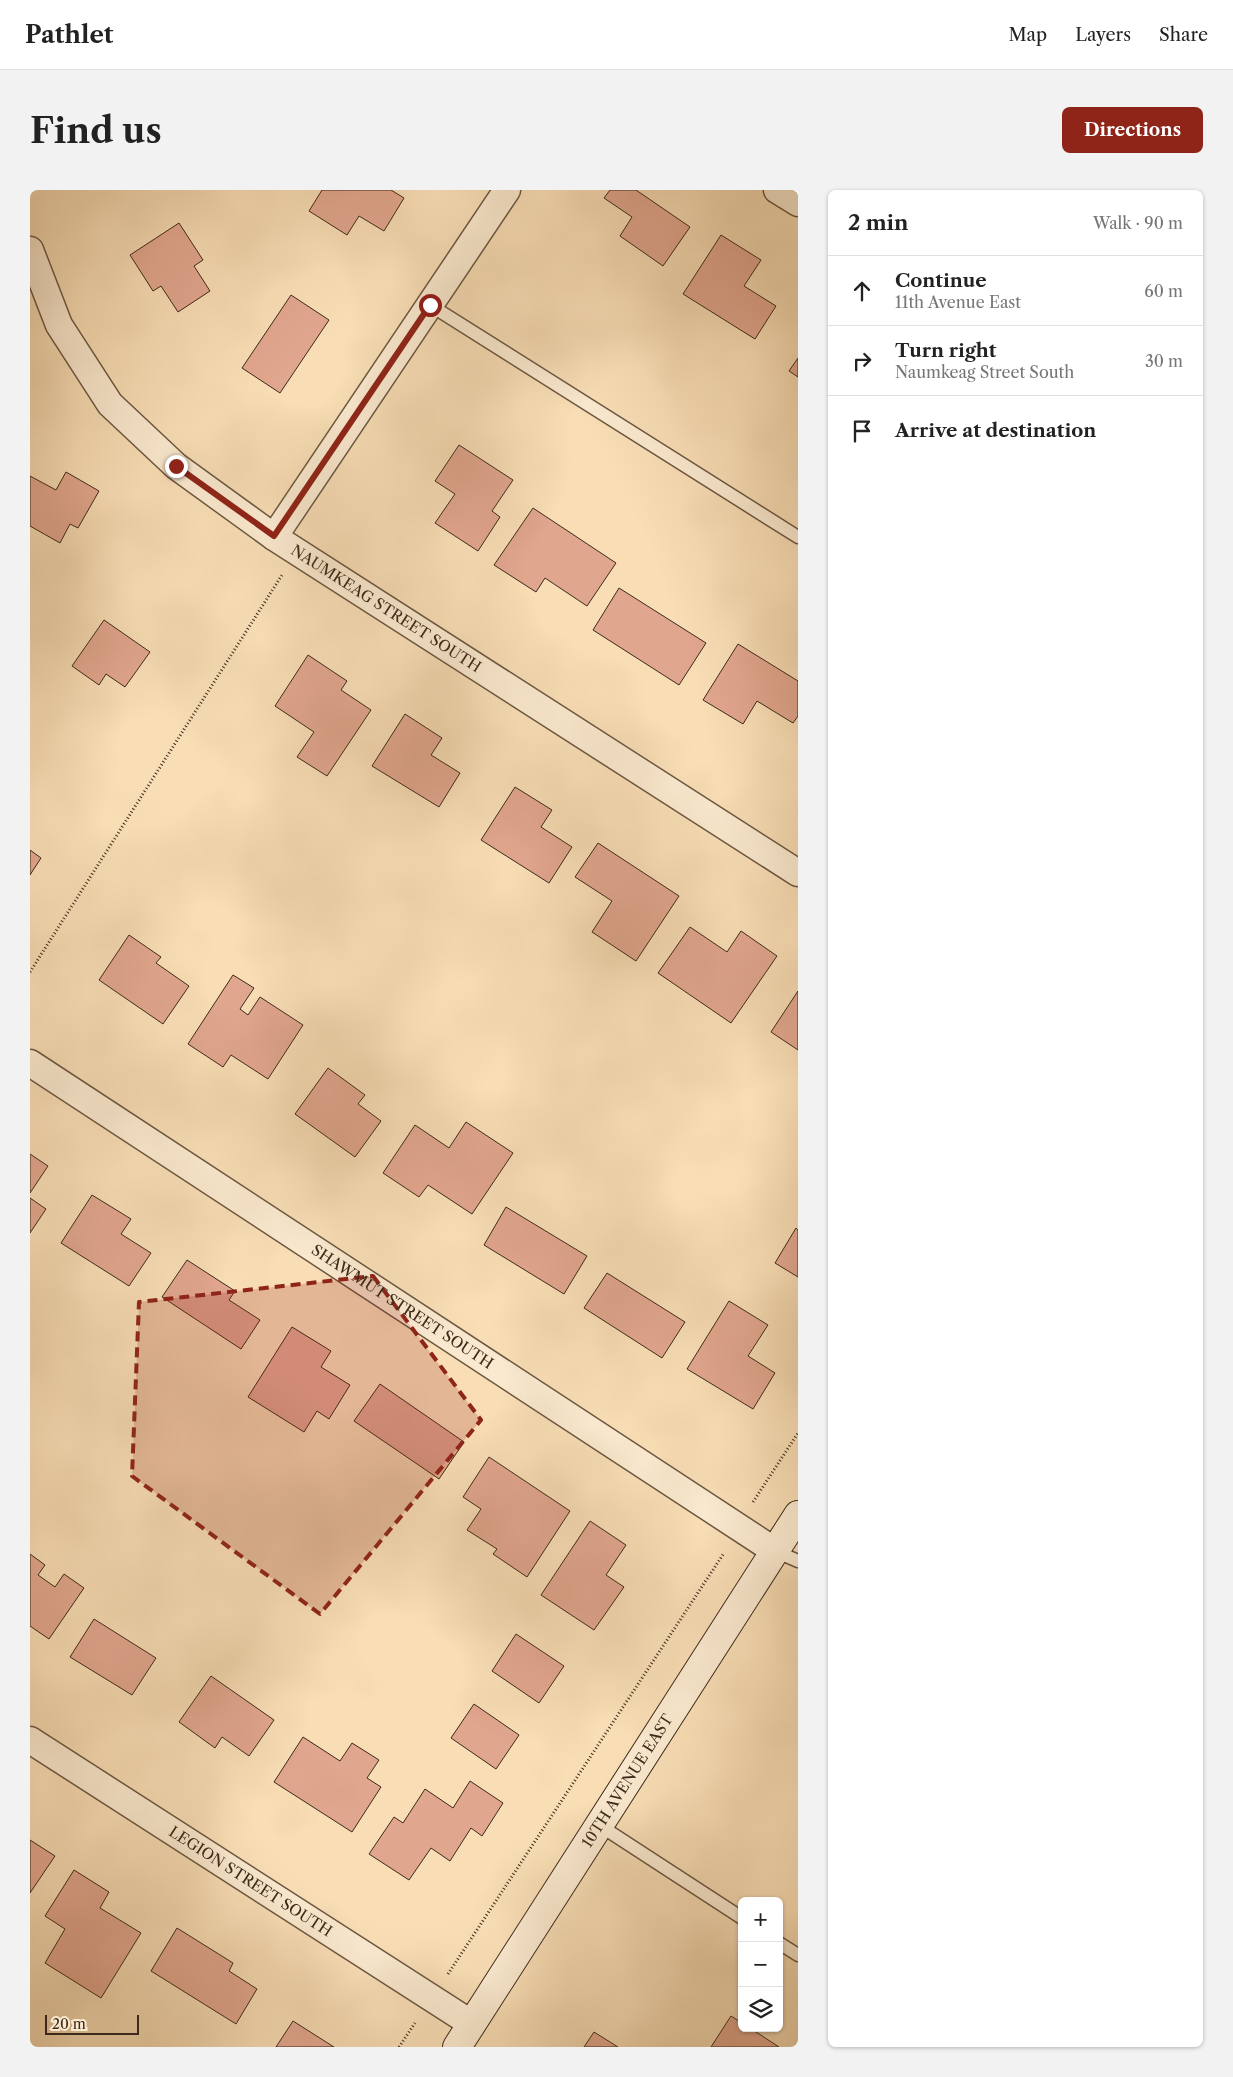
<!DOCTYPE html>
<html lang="en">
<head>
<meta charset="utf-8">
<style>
	body { margin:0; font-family:"Libre Caslon Text",serif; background:#f2f2f2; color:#222 }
	.controls { position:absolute; right:15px; bottom:15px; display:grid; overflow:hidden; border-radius:8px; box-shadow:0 1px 4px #0004 }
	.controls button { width:45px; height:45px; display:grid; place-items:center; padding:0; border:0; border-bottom:1px solid #e0e0e0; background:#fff; color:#222; font:25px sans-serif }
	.scale { position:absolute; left:15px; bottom:12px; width:94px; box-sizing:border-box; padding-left:5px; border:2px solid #3d2a1a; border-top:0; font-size:14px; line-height:18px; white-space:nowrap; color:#3d2a1a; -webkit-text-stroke:4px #fae9cf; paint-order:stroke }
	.stop { position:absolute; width:15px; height:15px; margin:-11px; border:4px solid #8f2418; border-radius:50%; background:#fff }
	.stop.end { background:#8f2418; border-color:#fff; box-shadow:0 1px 5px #0008 }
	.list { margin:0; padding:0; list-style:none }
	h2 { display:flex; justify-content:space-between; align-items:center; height:65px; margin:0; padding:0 20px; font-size:21px }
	h2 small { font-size:16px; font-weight:400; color:#767676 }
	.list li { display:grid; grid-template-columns:32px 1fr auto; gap:15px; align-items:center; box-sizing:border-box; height:70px; padding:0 20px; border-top:1px solid #e0e0e0 }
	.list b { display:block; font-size:19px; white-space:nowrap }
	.list p { margin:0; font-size:16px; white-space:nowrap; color:#767676 }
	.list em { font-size:16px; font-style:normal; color:#767676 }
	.icon { flex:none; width:28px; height:28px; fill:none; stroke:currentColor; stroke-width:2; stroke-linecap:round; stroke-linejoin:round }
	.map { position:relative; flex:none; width:768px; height:1857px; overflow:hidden; border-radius:8px }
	header { display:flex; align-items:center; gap:30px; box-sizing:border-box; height:70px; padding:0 25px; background:#fff; border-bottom:1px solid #e0e0e0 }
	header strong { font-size:24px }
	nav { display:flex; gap:28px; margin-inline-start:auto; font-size:18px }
	.intro { display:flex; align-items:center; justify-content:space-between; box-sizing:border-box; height:120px; padding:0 30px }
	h1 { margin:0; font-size:35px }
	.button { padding:12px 22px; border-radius:8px; background:#8f2418; color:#fff; font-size:18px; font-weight:700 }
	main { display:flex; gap:30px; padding:0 30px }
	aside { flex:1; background:#fff; border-radius:8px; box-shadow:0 1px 4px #0004 }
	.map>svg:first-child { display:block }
	.building { fill:#e1a68e; stroke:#3d2a1a }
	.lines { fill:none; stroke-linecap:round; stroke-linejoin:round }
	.service-casing { stroke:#6c5741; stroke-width:15 }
	.minor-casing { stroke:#6c5741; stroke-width:29 }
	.secondary-casing { stroke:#3d2a1a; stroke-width:30 }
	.path { stroke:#3d2a1a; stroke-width:3; stroke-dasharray:1 2.5; stroke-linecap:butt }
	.service { stroke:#fae9cf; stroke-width:12 }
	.minor { stroke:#fae9cf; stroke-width:26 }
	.secondary { stroke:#fae9cf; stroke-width:28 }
	.route { stroke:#8f2418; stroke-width:6 }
	.marked { fill:#8f2418; fill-opacity:0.2; stroke:#8f2418; stroke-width:4; stroke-dasharray:10 6; stroke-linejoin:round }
	.labels { text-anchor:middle; stroke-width:4; stroke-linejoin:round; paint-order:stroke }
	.street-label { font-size:15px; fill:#3d2a1a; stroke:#fae9cf }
</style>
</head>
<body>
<header>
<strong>Pathlet</strong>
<nav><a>Map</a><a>Layers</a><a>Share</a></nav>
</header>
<div class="intro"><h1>Find us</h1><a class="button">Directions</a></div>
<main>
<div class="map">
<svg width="768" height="1857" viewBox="0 0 768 1857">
	<rect width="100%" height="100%" fill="#f8ddb5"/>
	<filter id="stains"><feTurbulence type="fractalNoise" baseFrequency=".004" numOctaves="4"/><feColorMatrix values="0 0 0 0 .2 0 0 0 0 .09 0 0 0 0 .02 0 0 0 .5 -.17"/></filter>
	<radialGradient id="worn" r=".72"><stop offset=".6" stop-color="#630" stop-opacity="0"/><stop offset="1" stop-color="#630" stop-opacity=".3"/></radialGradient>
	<path class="building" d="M 292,0 L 361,0 L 374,8 L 354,41 L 329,26 L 317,45 L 279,21 Z
		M 580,0 L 606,0 L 660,37 L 633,76 L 590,46 L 602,27 L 574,8 Z
		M 149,33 L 173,70 L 164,76 L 180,101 L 148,122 L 131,96 L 123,101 L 100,65 Z
		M 691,45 L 731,70 L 714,96 L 746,116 L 725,149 L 653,104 Z
		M 261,105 L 299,130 L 250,203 L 212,178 Z
		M 768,168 L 768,187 L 759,181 Z
		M 429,255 L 483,290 L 462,321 L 470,327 L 448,361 L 405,333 L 425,304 L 405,291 Z
		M 36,282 L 69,301 L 48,338 L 40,334 L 30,353 L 0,336 L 0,286 L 26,300 Z
		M 503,318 L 586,373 L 557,416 L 515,388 L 506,402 L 464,375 Z
		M 589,398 L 676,453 L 649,495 L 563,440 Z
		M 74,430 L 120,462 L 95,497 L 76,484 L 69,495 L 42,476 Z
		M 708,454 L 768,491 L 768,526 L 763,533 L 727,511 L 713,534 L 673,510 Z
		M 278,465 L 317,491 L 311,500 L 341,520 L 297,586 L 267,567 L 284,542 L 245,516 Z
		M 375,524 L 412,548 L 401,565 L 430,583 L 409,617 L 342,576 Z
		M 485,597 L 522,620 L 511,637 L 542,657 L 519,693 L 451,650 Z
		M 568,653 L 649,706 L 606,771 L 562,742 L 582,711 L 545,687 Z
		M 0,660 L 11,668 L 0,685 Z
		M 660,737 L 697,762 L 711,741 L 747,766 L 701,833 L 628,783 Z
		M 99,745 L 131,767 L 126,773 L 159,796 L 133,834 L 69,790 Z
		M 203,785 L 224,798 L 210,819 L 218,825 L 230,807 L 273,835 L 238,889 L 201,865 L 193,877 L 158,854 Z
		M 768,801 L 768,860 L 741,842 Z
		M 298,878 L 335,905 L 328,914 L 351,931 L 325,967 L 265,924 Z
		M 436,932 L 483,963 L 442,1024 L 398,995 L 389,1007 L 353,983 L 385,935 L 419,958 Z
		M 0,964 L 18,976 L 0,1003 Z
		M 62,1005 L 101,1029 L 91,1044 L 121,1063 L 99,1096 L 31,1053 Z
		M 0,1008 L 16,1019 L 0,1043 Z
		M 476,1017 L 557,1066 L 534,1104 L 454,1055 Z
		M 766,1038 L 768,1040 L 768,1087 L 745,1073 Z
		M 157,1070 L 205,1101 L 199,1110 L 230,1130 L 211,1159 L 132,1107 Z
		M 577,1083 L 655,1132 L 632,1168 L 554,1118 Z
		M 699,1111 L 738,1135 L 718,1166 L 745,1183 L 723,1219 L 657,1179 Z
		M 262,1137 L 301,1161 L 291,1177 L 320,1195 L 299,1229 L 287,1221 L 274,1242 L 218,1207 Z
		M 350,1194 L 434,1252 L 409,1289 L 324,1231 Z
		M 459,1267 L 540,1321 L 497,1387 L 463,1364 L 467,1359 L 437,1340 L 451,1319 L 433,1307 Z
		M 560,1331 L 596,1355 L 576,1385 L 594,1397 L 564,1440 L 511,1405 Z
		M 0,1364 L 15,1375 L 8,1385 L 25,1397 L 34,1384 L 54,1398 L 19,1449 L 0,1436 Z
		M 64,1429 L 126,1468 L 102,1505 L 40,1467 Z
		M 486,1444 L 534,1476 L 509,1513 L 462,1481 Z
		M 181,1486 L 244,1530 L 219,1566 L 192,1547 L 185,1558 L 149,1532 Z
		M 444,1514 L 489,1545 L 466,1579 L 421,1548 Z
		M 273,1547 L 310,1571 L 322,1553 L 349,1570 L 337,1588 L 351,1597 L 322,1642 L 244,1592 Z
		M 440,1591 L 473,1613 L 452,1646 L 441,1638 L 420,1671 L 401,1658 L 379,1690 L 339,1664 L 364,1627 L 373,1633 L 395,1599 L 423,1618 Z
		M 0,1650 L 25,1666 L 0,1703 Z
		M 44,1680 L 79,1702 L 70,1718 L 111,1743 L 71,1808 L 15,1773 L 35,1739 L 15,1726 Z
		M 147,1738 L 203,1773 L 199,1781 L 227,1799 L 206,1834 L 121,1781 Z
		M 701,1826 L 712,1833 L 712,1838 L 720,1838 L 749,1857 L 681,1857 Z
		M 263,1831 L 304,1857 L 246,1857 Z
		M 564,1842 L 588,1857 L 554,1857 Z"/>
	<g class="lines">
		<g class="service-casing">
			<path id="service" d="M 400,115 L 768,347
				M 745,1361 L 768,1371
				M 569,1635 L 712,1728
				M 749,1753 L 768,1765"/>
		</g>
		<g class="minor-casing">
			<g id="minor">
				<path d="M 747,0 L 768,13"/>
				<path id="s1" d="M 0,60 L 29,135 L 80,214 L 146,276 L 244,347 L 768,683"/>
				<path d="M 244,347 L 477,0"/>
				<path id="s2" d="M 0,873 L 745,1361"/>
				<path id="s3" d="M 0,1550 L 442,1834"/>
			</g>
		</g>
		<g class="secondary-casing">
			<g id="secondary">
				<path id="s4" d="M 427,1857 L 768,1325"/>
			</g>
		</g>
		<path class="path" d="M 0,782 L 252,385
			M 723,1312 L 768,1243
			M 418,1784 L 694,1363
			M 369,1857 L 385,1833"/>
		<use href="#service" class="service"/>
		<use href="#minor" class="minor"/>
		<use href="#secondary" class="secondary"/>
	</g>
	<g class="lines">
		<path class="route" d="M 146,276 L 244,346 L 400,115"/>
	</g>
	<path class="marked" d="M 343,1086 L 451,1230 L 290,1424 L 102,1286 L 109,1112 Z"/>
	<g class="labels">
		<g class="street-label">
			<text dy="5" stroke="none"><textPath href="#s1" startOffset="519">NAUMKEAG STREET SOUTH</textPath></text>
			<text dy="5" stroke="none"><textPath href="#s2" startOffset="445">SHAWMUT STREET SOUTH</textPath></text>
			<text dy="5" stroke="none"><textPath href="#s4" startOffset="316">10TH AVENUE EAST</textPath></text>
			<text dy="5" stroke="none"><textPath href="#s3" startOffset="262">LEGION STREET SOUTH</textPath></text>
		</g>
	</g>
	<rect width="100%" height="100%" filter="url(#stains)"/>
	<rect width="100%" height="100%" fill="url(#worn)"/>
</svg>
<div class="controls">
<button>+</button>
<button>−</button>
<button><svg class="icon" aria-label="layers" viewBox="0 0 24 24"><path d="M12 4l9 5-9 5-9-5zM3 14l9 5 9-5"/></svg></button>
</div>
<div class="scale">20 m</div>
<div class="stop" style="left:400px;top:115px"></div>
<div class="stop end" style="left:146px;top:276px"></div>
</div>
<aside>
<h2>2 min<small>Walk · 90 m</small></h2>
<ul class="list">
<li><svg class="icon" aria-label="ahead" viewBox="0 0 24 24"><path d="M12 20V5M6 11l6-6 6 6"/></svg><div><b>Continue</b><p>11th Avenue East</p></div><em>60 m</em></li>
<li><svg class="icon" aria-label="right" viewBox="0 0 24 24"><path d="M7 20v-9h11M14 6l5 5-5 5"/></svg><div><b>Turn right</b><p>Naumkeag Street South</p></div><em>30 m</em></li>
<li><svg class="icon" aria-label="arrive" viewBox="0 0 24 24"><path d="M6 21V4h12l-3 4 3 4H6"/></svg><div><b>Arrive at destination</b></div></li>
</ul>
</aside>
</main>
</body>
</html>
